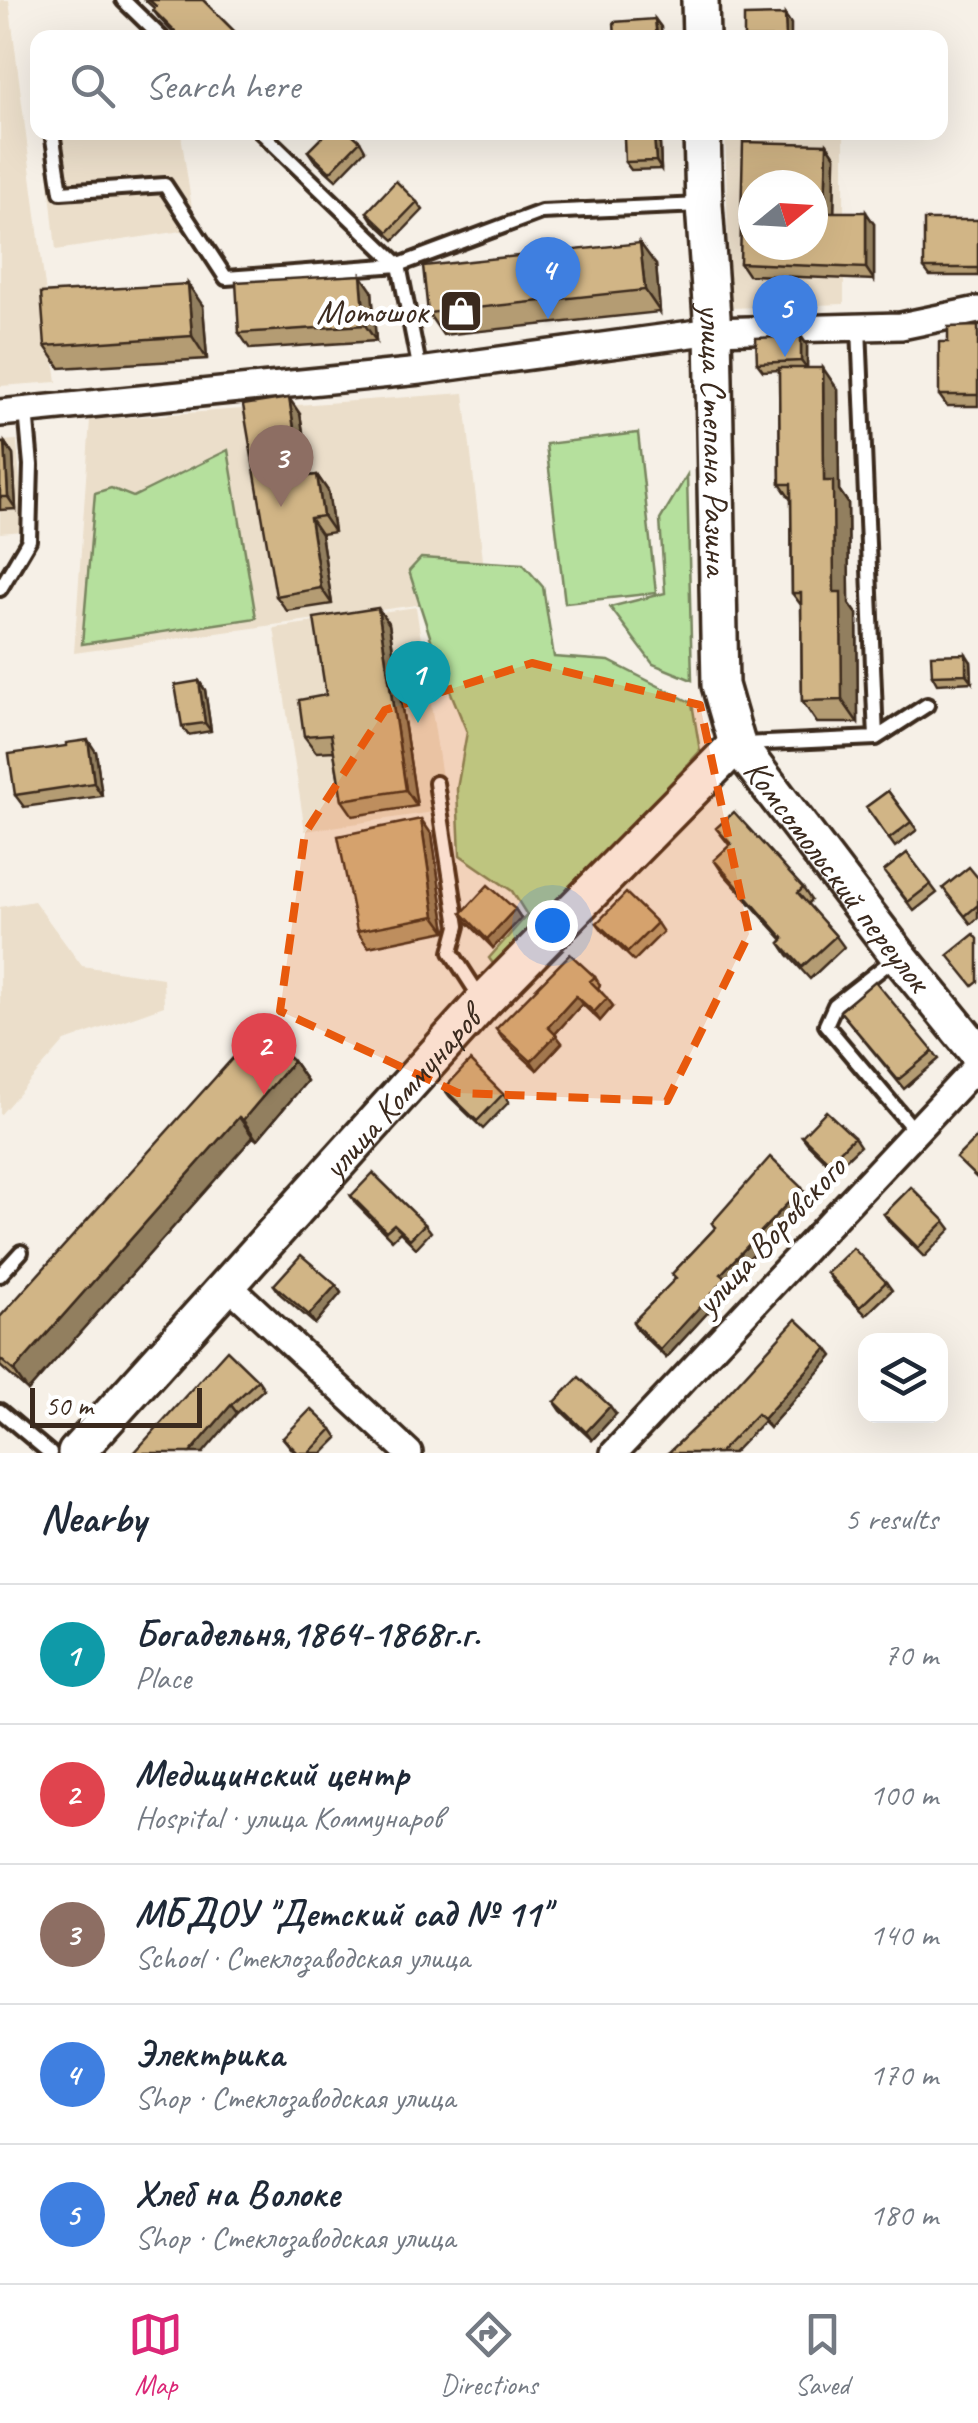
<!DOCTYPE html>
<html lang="en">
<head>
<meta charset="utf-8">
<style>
	body { margin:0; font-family:Caveat,sans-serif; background:#f6f6f7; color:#1f2937 }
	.controls { position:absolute; right:30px; bottom:30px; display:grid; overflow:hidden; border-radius:20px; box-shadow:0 10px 40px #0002 }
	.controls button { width:90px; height:90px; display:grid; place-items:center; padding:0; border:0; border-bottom:2px solid #e0e1e3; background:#fff; color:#1f2937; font:50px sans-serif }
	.compass { position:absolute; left:738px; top:170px; width:90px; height:90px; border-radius:50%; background:#fff; box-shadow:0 10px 40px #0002; rotate:72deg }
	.scale { position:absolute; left:30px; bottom:25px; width:172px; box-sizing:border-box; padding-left:10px; border:5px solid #3b2a1e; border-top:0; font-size:28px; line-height:35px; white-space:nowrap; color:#3b2a1e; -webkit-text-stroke:8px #fff; paint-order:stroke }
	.you { position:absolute; left:552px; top:925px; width:35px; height:35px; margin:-25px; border:8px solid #fff; border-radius:50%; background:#1a73e8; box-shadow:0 0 0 15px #1a73e833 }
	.badge { display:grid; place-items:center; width:65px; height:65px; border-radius:50%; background:#db2777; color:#fff; font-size:32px; font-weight:700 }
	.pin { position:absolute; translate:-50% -82px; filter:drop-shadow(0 2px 5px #0008) }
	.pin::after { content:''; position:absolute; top:52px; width:35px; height:30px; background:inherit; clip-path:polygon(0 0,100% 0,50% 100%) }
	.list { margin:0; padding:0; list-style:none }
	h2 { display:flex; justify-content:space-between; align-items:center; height:130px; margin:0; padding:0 40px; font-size:42px }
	h2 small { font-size:32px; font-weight:400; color:#747a83 }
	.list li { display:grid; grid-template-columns:65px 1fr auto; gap:30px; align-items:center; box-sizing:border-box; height:140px; padding:0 40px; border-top:2px solid #e0e1e3 }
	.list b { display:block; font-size:38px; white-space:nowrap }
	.list p { margin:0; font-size:32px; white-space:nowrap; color:#747a83 }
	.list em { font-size:32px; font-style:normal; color:#747a83 }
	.icon { flex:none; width:55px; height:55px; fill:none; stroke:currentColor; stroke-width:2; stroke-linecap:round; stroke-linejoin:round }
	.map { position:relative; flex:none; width:978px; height:1453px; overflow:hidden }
	.search { position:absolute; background:#fff; box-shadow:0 10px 40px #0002; left:30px; right:30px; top:30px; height:110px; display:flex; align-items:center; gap:25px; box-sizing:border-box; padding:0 35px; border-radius:20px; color:#747a83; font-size:38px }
	.sheet { height:830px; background:#fff }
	nav { display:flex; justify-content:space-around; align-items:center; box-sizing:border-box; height:140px; border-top:2px solid #e0e1e3; background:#fff; font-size:28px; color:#747a83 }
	nav a { display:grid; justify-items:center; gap:5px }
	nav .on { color:#db2777 }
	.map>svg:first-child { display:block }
	.built { fill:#ebdeca; fill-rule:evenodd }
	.green { fill:#b5e09d; stroke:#78855e; stroke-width:2.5 }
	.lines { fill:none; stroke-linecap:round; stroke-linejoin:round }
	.lane-casing { stroke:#3b2a1e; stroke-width:20 }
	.street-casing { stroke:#3b2a1e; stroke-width:32 }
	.secondary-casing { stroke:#3b2a1e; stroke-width:42 }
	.lane { stroke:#fff; stroke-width:12 }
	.street { stroke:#fff; stroke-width:25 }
	.secondary { stroke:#fff; stroke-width:35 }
	.wall { fill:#b49c73; stroke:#3b2a1e; stroke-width:2.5 }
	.shaded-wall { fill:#927f5e; stroke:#3b2a1e; stroke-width:2.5 }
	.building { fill:#d1b586; stroke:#3b2a1e; stroke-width:2.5; fill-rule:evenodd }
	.marked { fill:#e8590c; fill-opacity:0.2; stroke:#e8590c; stroke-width:8; stroke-dasharray:20 12; stroke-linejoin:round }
	.labels { text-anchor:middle; stroke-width:9; stroke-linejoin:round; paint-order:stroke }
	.poi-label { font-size:35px; fill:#3b2a1e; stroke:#fff; text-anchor:end }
	.street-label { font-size:35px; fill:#3b2a1e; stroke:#fff }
</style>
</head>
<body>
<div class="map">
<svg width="978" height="1453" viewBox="0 0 978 1453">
	<rect width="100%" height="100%" fill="#f6f0e7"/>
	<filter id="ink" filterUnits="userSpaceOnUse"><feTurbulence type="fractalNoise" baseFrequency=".01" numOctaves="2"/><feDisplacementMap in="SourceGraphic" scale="20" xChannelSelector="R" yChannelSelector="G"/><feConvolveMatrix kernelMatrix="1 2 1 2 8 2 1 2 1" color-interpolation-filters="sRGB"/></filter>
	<g filter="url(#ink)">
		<path class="built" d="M 0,0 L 9,0 L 57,382 L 0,386 Z
			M 44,133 L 128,133 L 130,138 L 181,134 L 195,229 L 56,250 Z
			M 725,133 L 844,133 L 844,304 L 730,308 ZM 753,185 L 813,185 L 813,245 L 753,245 Z
			M 464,393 L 487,595 L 74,653 L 90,420 Z
			M 17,440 L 23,531 L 0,533 L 0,441 Z
			M 416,607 L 447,810 L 305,831 L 274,628 Z
			M 34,901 L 82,966 L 163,978 L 164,1006 L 65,1041 L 0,1115 L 0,907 Z"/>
		<path class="green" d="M 638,433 L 656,593 L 565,603 L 546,444 Z
			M 228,450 L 256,618 L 82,644 L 95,493 L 111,488 L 133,497 Z
			M 687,475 L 692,680 L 653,664 L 610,607 L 665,593 L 660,520 Z
			M 421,558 L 523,564 L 543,587 L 554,657 L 609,661 L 692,703 L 700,751 L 499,972 L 489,958 L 527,915 L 512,891 L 460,855 L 457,789 L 467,732 L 438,661 L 409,571 Z"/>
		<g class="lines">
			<g class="lane-casing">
				<path id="lane" d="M 123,0 L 162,38
					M 52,132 L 61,192 L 165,185 L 226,278 L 399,265 L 541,212 L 701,205
					M 261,132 L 399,265 L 420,371
					M 0,589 L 29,540 L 31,465 L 26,410
					M 876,738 L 927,705
					M 745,744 L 876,738 L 859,327
					M 436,783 L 458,926 L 451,952 L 482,1000
					M 895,958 L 835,1005 L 826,1025 L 915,1131
					M 0,1275 L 21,1252
					M 0,1411 L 50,1453"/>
			</g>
			<g class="street-casing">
				<path id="street" d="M 0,413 L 420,371 L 713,331 L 901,326 L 978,310
					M 228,1285 L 409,1453
					M 614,1453 L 978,1065"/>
			</g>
			<g class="secondary-casing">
				<g id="secondary">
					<path d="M 700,0 L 701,38"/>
					<path id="s1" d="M 702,132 L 704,205 L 713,331 L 720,685 L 737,744 L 898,955 L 978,1053"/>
					<path id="s2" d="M 76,1453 L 483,1002 L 737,744"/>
				</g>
			</g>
			<use href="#lane" class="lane"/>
			<use href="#street" class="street"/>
			<use href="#secondary" class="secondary"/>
		</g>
		<path class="wall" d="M 145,0 L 203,0 L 241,38 L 178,38 L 159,18 L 153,10 L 154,8 Z
			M 360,141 L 365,150 L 336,180 L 314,160 L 308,151 Z
			M 827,144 L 835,156 L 834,212 L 874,224 L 874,280 L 748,275 L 740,263 Z
			M 660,145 L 661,169 L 631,170 L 625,162 Z
			M 417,202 L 423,210 L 394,240 L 372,220 L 367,212 Z
			M 978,220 L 978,276 L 930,276 L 924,268 Z
			M 656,265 L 660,312 L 443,335 L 428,313 Z
			M 372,291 L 376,341 L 250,349 L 239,333 Z
			M 203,306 L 207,359 L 60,368 L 45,346 Z
			M 978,326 L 978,406 L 947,406 L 939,395 L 948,342 Z
			M 807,345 L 807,368 L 838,390 L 839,490 L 848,503 L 849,603 L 857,614 L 858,723 L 817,723 L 802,701 L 801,605 L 792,593 L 791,500 L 780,484 L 779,370 L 763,371 L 757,363 Z
			M 300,414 L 310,476 L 317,475 L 328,491 L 334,532 L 321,534 L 332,604 L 287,611 L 276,596 Z
			M 0,443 L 5,443 L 13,455 L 16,509 L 0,510 Z
			M 389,624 L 417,806 L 353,816 L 342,800 L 334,751 L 316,752 L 304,736 L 326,695 Z
			M 971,662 L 972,682 L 937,684 L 932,675 Z
			M 199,681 L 205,690 L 211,731 L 188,735 L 182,726 Z
			M 96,752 L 102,796 L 24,807 L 15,795 Z
			M 888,791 L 917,830 L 895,847 L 866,807 Z
			M 716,828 L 803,888 L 811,900 L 807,904 L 836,936 L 844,947 L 810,979 L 788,955 L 780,943 L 783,940 L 722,872 L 714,860 L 730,846 Z
			M 432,835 L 446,931 L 368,947 L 357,931 Z
			M 907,853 L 937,893 L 914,911 L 884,872 Z
			M 978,878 L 978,918 L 971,924 L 949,896 Z
			M 515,909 L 521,918 L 493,948 L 467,922 L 462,913 Z
			M 597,923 L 657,923 L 663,932 L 634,961 L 603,931 Z
			M 595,977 L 600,985 L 598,988 L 613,1006 L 600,1021 L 582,1004 L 555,1034 L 562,1043 L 537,1070 L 502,1038 L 496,1029 Z
			M 840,1011 L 933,1051 L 939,1059 L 904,1089 Z
			M 293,1061 L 307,1081 L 257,1140 L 253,1137 L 28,1391 L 0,1366 L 0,1317 Z
			M 444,1089 L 503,1094 L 509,1102 L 483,1129 L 450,1097 Z
			M 802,1136 L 854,1137 L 860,1146 L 835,1170 L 808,1144 Z
			M 351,1196 L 425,1224 L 431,1232 L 416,1248 L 400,1232 L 392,1240 L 356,1204 Z
			M 807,1196 L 728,1281 L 732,1286 L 666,1358 L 638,1331 L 633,1322 L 676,1279 L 672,1274 L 715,1228 L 712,1223 Z
			M 884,1214 L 945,1221 L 951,1229 L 924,1257 L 890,1223 Z
			M 827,1273 L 886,1282 L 892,1290 L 866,1315 L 833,1282 Z
			M 274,1285 L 336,1285 L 341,1293 L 315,1324 L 280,1294 Z
			M 833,1356 L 769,1428 L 763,1422 L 733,1453 L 668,1453 Z
			M 258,1380 L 264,1389 L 237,1413 L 134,1453 Z
			M 555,1402 L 616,1414 L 592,1440 L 561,1411 Z
			M 332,1429 L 338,1438 L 323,1453 L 295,1453 L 283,1438 Z"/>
		<path class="shaded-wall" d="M 785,15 L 791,24 L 791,38 L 786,38 Z
			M 655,19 L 661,27 L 662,38 L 657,38 Z
			M 654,137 L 660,145 L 661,169 L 656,161 Z
			M 827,144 L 835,156 L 834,224 L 825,212 Z
			M 866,212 L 874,224 L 874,280 L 866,268 Z
			M 640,243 L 656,265 L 660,312 L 645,290 Z
			M 361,275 L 372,291 L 376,341 L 365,325 Z
			M 188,284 L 203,306 L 207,359 L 192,336 Z
			M 801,336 L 807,345 L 807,369 L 801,361 Z
			M 823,368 L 838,390 L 839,490 L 848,503 L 849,603 L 857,614 L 858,723 L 842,700 L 824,481 Z
			M 289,398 L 300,414 L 313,493 L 302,477 Z
			M 5,443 L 13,455 L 16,509 L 8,497 Z
			M 317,475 L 328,491 L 334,532 L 323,516 Z
			M 310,518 L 321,534 L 332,604 L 321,588 Z
			M 378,608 L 389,624 L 417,806 L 406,790 Z
			M 966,654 L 971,662 L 972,682 L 966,674 Z
			M 199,681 L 205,690 L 211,731 L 205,723 Z
			M 88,740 L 96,752 L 102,796 L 94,783 Z
			M 421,819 L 432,835 L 446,931 L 435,916 Z
			M 515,909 L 521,918 L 493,948 L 487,939 Z
			M 576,996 L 582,1004 L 553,1036 L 548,1027 Z
			M 607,998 L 613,1006 L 600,1021 L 594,1012 Z
			M 556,1035 L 562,1043 L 537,1070 L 531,1061 Z
			M 293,1061 L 307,1081 L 257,1140 L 243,1120 Z
			M 239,1117 L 253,1137 L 28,1391 L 14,1371 Z
			M 802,1188 L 807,1196 L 728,1281 L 732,1286 L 666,1358 L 660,1350 L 721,1274 Z
			M 336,1285 L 341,1293 L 315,1324 L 309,1315 Z
			M 827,1348 L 833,1356 L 769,1428 L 763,1419 Z
			M 231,1405 L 237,1413 L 203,1453 L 190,1453 Z
			M 610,1406 L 616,1414 L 592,1440 L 586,1432 Z"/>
		<path class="building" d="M 149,0 L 203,0 L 241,38 L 181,38 L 153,10 L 156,6 Z
			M 785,15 L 786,38 L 744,38 L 744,16 Z
			M 655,19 L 657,38 L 615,38 L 614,22 Z
			M 327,132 L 350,132 L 360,141 L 330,172 L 308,151 Z
			M 654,137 L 656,161 L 625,162 L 624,138 Z
			M 743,142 L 827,144 L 825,212 L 866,212 L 866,268 L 740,263 ZM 753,185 L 813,185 L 813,245 L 753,245 Z
			M 396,181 L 417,202 L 388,232 L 367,212 Z
			M 924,220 L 978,220 L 978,268 L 924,268 Z
			M 640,243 L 645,290 L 428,313 L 423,266 Z
			M 361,275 L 365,325 L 239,333 L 236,282 Z
			M 188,284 L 192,336 L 45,346 L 41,293 Z
			M 978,326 L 978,395 L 939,395 L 939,342 L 948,342 L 948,327 Z
			M 801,336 L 801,361 L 757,363 L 756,338 Z
			M 779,368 L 823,368 L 824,481 L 833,481 L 834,592 L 841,592 L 842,700 L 802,701 L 801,593 L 792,593 L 791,484 L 780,484 Z
			M 289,398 L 302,477 L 317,475 L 323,516 L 310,518 L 321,588 L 276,596 L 243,405 Z
			M 0,443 L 5,443 L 8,497 L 0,497 Z
			M 378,608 L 406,790 L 342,800 L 331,734 L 304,736 L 299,700 L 326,695 L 314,618 Z
			M 966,654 L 966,674 L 932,675 L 931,655 Z
			M 199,681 L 205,723 L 182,726 L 175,685 Z
			M 88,740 L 94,783 L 15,795 L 9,754 L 66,746 L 66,743 Z
			M 888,791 L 911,822 L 889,839 L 866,807 Z
			M 734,812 L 803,888 L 798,893 L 836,936 L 802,967 L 780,943 L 784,939 L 714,860 L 731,844 L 716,828 Z
			M 421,819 L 435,916 L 357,931 L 338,836 Z
			M 907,853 L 931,884 L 908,902 L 884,871 Z
			M 969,867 L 978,878 L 978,905 L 965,916 L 943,888 Z
			M 488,885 L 515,909 L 487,939 L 462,913 Z
			M 626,893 L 657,923 L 628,952 L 597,923 Z
			M 974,934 L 978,939 L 978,982 L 973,986 L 948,955 Z
			M 570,954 L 595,977 L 590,981 L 607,998 L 594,1012 L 576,996 L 548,1027 L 556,1035 L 531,1061 L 496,1029 Z
			M 875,981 L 933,1051 L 898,1080 L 840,1011 Z
			M 258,1030 L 293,1061 L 243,1120 L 239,1117 L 14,1371 L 0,1359 L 0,1317 Z
			M 470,1061 L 503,1094 L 477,1121 L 444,1089 Z
			M 826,1111 L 854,1137 L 829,1162 L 802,1136 Z
			M 978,1136 L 978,1179 L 956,1158 Z
			M 770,1157 L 802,1188 L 721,1274 L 726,1278 L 660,1350 L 633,1322 L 676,1278 L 672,1274 L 716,1227 L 712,1223 Z
			M 373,1173 L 425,1224 L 410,1239 L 394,1224 L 386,1231 L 351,1196 Z
			M 911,1187 L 945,1221 L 918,1248 L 884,1214 Z
			M 853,1248 L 886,1282 L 860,1307 L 827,1273 Z
			M 301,1255 L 336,1285 L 309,1315 L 274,1285 Z
			M 796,1319 L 827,1348 L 763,1419 L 757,1414 L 719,1453 L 668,1453 L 709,1414 Z
			M 227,1350 L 258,1380 L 231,1405 L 190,1453 L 134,1453 Z
			M 579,1377 L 610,1406 L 586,1432 L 555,1402 Z
			M 311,1409 L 332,1429 L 309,1453 L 298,1453 L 283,1438 Z"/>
	</g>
	<path class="marked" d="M 532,663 L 700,705 L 749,934 L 667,1101 L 458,1093 L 280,1011 L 305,833 L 385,710 Z"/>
	<defs>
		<g id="shop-square" transform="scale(2.25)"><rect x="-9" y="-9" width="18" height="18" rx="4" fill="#3b2a1e" stroke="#fff"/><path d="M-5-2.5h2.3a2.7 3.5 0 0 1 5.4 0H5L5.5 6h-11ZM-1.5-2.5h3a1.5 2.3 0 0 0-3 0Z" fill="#fff"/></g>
	</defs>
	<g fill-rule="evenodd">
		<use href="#shop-square" x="461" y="311"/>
	</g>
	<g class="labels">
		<g class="poi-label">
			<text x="428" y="323">Мотошок</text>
		</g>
		<g class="street-label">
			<text dy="12" stroke="none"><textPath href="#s1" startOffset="308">улица Степана Разина</textPath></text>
			<text dy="12" stroke="none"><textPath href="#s1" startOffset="780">Комсомольский переулок</textPath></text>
			<text dy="12" stroke="none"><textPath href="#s2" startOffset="485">улица Коммунаров</textPath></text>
			<text transform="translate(770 1235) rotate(-47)" y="12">улица Воровского</text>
		</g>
	</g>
</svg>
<div class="controls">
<button><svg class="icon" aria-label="layers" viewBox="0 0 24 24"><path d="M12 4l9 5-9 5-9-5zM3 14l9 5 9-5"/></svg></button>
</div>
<svg class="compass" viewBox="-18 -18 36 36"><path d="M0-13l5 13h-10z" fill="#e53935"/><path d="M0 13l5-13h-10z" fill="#747a83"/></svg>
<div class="scale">50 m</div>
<div class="you"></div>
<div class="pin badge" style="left:418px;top:723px;background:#0f9aa8">1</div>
<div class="pin badge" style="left:264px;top:1095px;background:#e0444e">2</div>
<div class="pin badge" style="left:281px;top:507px;background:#8d6e63">3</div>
<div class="pin badge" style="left:548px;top:319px;background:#3f7fe0">4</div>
<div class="pin badge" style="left:785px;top:357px;background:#3f7fe0">5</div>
<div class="search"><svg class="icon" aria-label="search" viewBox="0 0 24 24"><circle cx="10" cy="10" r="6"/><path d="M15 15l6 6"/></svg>Search here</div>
</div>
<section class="sheet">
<h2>Nearby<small>5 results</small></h2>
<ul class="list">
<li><span class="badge" style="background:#0f9aa8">1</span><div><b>Богадельня,1864-1868г.г.</b><p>Place</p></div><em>70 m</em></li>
<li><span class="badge" style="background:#e0444e">2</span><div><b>Медицинский центр</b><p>Hospital · улица Коммунаров</p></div><em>100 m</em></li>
<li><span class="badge" style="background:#8d6e63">3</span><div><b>МБДОУ &quot;Детский сад № 11&quot;</b><p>School · Стеклозаводская улица</p></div><em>140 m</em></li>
<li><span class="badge" style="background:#3f7fe0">4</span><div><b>Электрика</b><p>Shop · Стеклозаводская улица</p></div><em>170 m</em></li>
<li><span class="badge" style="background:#3f7fe0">5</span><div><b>Хлеб на Волоке</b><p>Shop · Стеклозаводская улица</p></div><em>180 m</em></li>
</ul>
</section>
<nav>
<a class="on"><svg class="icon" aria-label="map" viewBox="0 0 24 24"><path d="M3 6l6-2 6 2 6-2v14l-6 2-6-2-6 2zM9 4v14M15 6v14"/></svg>Map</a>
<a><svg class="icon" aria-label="directions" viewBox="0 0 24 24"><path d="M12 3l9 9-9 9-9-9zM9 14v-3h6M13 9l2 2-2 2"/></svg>Directions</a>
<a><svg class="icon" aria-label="saved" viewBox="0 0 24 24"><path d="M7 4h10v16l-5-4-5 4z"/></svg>Saved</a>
</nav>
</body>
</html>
